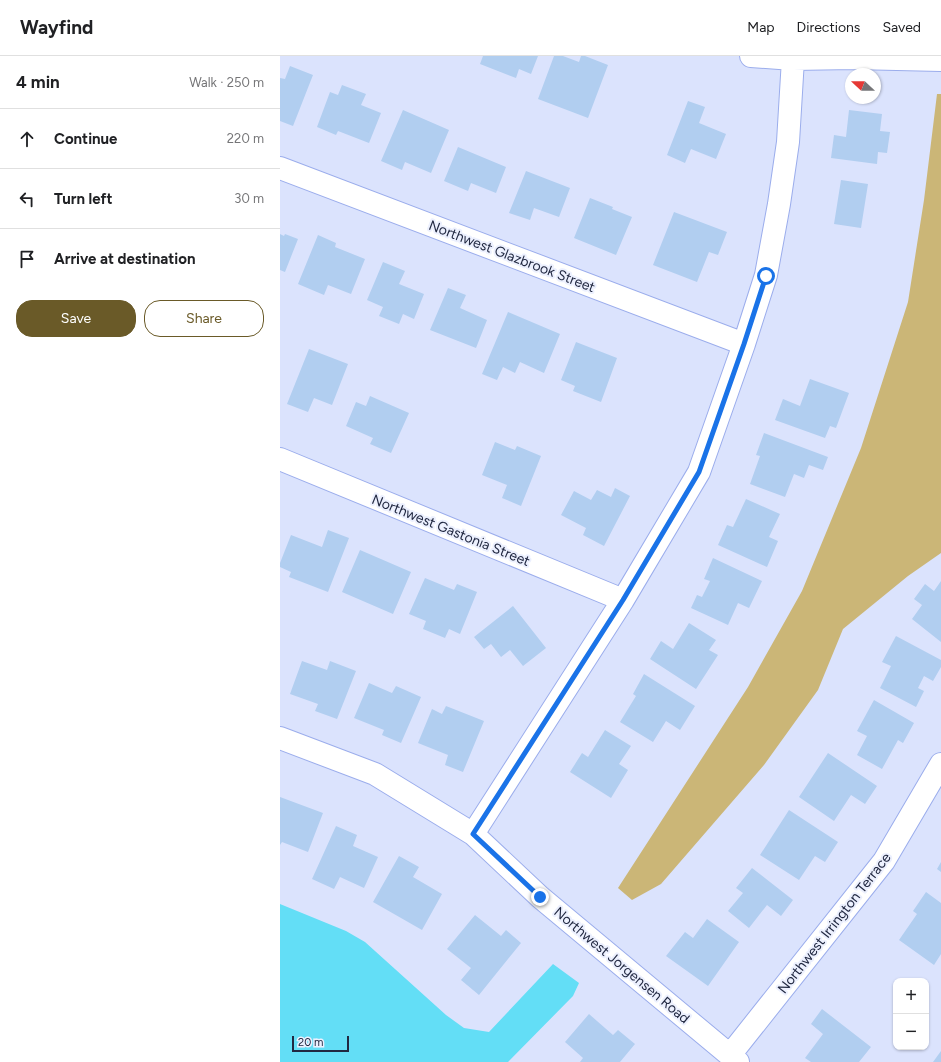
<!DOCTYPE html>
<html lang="en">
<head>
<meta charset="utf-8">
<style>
	body { margin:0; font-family:Figtree,sans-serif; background:#f2f2f2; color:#202124 }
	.controls { position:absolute; right:12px; bottom:12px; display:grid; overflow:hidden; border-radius:8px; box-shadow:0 1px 3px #0004 }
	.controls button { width:36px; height:36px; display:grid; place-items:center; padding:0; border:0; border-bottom:1px solid #e0e0e0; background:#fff; color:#202124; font:20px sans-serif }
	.compass { position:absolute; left:565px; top:12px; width:36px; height:36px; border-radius:50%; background:#fff; box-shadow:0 1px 3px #0004; rotate:292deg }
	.scale { position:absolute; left:12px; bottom:10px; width:57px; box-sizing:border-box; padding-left:4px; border:2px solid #212841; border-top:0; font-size:11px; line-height:14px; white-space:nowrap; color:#212841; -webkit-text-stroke:3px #ecf0fe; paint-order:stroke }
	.stop { position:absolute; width:12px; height:12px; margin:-9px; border:3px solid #1a73e8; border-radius:50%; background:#fff }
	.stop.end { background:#1a73e8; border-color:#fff; box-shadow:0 1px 4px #0008 }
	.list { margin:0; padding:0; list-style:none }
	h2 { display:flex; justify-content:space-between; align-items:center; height:52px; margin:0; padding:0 16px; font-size:17px }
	h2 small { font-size:13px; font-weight:400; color:#757577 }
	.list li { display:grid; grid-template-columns:26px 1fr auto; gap:12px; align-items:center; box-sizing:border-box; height:60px; padding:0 16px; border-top:1px solid #e0e0e0 }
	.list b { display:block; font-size:15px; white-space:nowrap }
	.list em { font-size:13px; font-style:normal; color:#757577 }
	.actions { display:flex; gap:8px; padding:12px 16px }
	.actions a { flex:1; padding:9px 0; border:1px solid #6a5a28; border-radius:16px; text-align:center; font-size:14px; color:#6a5a28 }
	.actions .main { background:#6a5a28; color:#fff }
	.icon { flex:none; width:22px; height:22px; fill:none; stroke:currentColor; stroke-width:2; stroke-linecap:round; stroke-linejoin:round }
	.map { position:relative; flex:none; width:661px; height:1006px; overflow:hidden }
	header { display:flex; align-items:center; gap:24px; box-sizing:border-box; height:56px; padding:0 20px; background:#fff; border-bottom:1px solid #e0e0e0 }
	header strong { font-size:19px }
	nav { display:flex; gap:22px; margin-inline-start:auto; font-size:14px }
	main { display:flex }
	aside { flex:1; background:#fff }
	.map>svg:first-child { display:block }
	.green { fill:#cbb677 }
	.water { fill:#63def6 }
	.building { fill:#b1cef0 }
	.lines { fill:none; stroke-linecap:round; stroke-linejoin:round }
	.street-casing { stroke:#9badec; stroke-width:24 }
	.street { stroke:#fff; stroke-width:22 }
	.route { stroke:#1a73e8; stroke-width:5 }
	.labels { text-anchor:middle; stroke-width:4; stroke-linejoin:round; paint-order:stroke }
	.street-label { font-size:14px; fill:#212841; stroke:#ecf0fe }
</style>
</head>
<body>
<header>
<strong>Wayfind</strong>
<nav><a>Map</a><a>Directions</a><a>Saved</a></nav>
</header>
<main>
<aside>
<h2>4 min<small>Walk · 250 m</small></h2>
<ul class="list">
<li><svg class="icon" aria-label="ahead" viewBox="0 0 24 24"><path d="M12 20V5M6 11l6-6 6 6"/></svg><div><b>Continue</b></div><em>220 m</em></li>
<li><svg class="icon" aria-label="left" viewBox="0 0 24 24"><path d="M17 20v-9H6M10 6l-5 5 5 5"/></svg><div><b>Turn left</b></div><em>30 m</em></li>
<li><svg class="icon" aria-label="arrive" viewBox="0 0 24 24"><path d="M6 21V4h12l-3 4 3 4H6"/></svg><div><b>Arrive at destination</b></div></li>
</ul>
<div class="actions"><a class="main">Save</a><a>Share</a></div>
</aside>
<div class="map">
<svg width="661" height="1006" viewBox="0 0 661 1006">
	<rect width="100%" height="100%" fill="#dbe3fd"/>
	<path class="green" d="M 657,38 L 661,38 L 661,497 L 628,520 L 563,573 L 538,634 L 484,709 L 381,828 L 352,844 L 338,832 L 468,631 L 522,535 L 581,392 L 628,246 L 644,144 Z"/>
	<path class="water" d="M 0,848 L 66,875 L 85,886 L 166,959 L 184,972 L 209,976 L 273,908 L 299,927 L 293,940 L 228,1006 L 0,1006 Z"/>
	<path class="building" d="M 203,0 L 258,0 L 251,18 L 239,13 L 236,22 L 200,8 Z
		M 274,0 L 283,0 L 299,6 L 301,0 L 305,0 L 328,9 L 308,62 L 258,43 Z
		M 10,10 L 33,19 L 13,70 L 0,65 L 0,22 L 5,23 Z
		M 62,29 L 86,38 L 81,49 L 101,57 L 89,87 L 58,75 L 56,79 L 37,71 L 50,36 L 58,39 Z
		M 408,45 L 425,51 L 419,67 L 446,78 L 436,103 L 411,93 L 405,107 L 387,99 Z
		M 123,54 L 169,74 L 151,117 L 125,106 L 122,114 L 101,105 Z
		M 569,54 L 602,58 L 600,75 L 610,76 L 607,97 L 598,96 L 597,108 L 551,102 L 554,79 L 566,81 Z
		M 178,91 L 226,111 L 216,137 L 191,127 L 188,135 L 164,125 Z
		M 246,115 L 290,132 L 279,161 L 254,152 L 250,164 L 229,157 Z
		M 561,124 L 588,128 L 581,172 L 554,168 Z
		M 310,142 L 333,151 L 332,153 L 352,161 L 336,199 L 294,182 Z
		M 394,156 L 447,176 L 438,199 L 429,196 L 417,226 L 373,209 Z
		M 0,178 L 4,180 L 5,178 L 18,183 L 5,216 L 0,214 Z
		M 38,179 L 56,187 L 55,191 L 85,203 L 71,238 L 48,229 L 44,239 L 18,228 Z
		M 103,206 L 125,215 L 119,228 L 144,238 L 134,263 L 123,258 L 119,268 L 99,260 L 103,251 L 87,244 Z
		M 168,232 L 186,239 L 180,252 L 207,264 L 196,292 L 150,274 Z
		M 228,256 L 280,278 L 264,317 L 240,306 L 235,317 L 223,311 L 217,324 L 202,318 Z
		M 296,286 L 337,302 L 321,346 L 293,335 L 295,330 L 281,324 Z
		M 29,293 L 68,308 L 52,349 L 34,342 L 28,356 L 7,348 Z
		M 530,323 L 569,337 L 556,372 L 550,370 L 545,382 L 495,364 L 503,343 L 520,350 Z
		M 90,340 L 129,357 L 111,397 L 90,388 L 93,382 L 66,370 L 76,346 L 86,350 Z
		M 484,377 L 548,401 L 543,414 L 529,409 L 524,422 L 514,418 L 505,441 L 470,428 L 480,400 L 476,399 Z
		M 215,386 L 235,394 L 237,390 L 261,400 L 241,450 L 222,442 L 227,429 L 202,419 Z
		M 335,432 L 350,440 L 324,490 L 303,479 L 306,472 L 281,459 L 294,435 L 311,444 L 317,434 L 331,441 Z
		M 466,443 L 500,458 L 489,481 L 498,485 L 487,511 L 438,489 L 447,469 L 453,471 Z
		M 48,474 L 69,482 L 48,536 L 9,521 L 11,516 L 0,511 L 0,507 L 11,479 L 42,491 Z
		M 80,494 L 131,516 L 113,558 L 62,536 Z
		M 433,502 L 482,525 L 469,552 L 458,547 L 448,569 L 411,552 L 417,539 L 422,541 L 430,525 L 424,523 Z
		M 145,522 L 174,534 L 177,528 L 197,536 L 180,578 L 169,573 L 165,582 L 143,573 L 146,565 L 129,558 Z
		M 661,525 L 661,586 L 632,563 L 642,549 L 634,543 L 645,528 L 654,535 Z
		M 233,550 L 266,592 L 243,610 L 230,594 L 221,601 L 211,588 L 204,593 L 194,581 Z
		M 409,567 L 436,584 L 429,594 L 438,599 L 416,633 L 370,603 L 381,585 L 393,593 Z
		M 616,580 L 661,604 L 661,611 L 653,625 L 644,620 L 638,632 L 644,635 L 636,651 L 600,632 L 611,610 L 602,606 Z
		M 22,605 L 47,614 L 50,605 L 76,615 L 57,663 L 35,655 L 38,648 L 10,638 Z
		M 364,618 L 415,650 L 400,674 L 386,665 L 373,686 L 340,666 L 356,640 L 353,638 Z
		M 89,627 L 112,637 L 116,630 L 141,641 L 121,687 L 102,679 L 104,674 L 74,662 Z
		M 594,644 L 634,667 L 623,687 L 618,684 L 602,713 L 577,699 L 587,680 L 577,675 Z
		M 166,650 L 204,665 L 183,716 L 165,709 L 168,699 L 138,687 L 152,653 L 162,658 Z
		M 325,674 L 351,690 L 339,708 L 348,714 L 331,742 L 290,716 L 302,697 L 308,701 Z
		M 548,697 L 597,730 L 585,748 L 571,739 L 554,765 L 519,741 Z
		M 0,741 L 43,757 L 28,796 L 2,786 L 0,789 Z
		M 509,754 L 558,786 L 545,806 L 535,800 L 519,824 L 480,799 Z
		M 56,770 L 77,779 L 73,790 L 98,801 L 84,832 L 60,821 L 54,833 L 32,823 Z
		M 119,800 L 139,811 L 133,821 L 162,838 L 142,874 L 93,846 Z
		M 661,806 L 661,816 L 657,813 Z
		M 472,812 L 513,844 L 501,860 L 487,849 L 469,872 L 448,855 L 463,837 L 456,832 Z
		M 646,836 L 661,847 L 661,898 L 654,909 L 619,884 L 637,858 L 633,855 Z
		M 195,859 L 221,880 L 226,874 L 241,887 L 199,939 L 181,924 L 191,912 L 167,893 Z
		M 427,863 L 459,886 L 428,930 L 386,900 L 405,876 L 413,882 Z
		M 542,953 L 591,991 L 579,1006 L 531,1006 L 525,1002 L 543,978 L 531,968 Z
		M 309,958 L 333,979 L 338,974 L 355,988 L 340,1006 L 300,1006 L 303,1002 L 285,986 Z
		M 661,995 L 661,1006 L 653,1006 Z"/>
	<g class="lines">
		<g class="street-casing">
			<path id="street" d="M 471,0 L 513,3 L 573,2 L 661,4
				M 0,112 L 464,288
				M 0,403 L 343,544
				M 0,682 L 95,718 L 193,778 L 260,841 L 458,1006
				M 193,778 L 343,544 L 419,416 L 464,288 L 486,219 L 499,148 L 508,86 L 513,3
				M 450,999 L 604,805 L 661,708"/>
		</g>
		<use href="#street" class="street"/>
	</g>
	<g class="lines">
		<path class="route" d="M 260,841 L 193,778 L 343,544 L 419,416 L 464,288 L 486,220"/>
	</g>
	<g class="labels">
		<g class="street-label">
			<text transform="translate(232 200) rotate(21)" y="5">Northwest Glazbrook Street</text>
			<text transform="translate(171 474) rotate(22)" y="5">Northwest Gastonia Street</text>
			<text transform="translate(554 867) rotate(-52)" y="5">Northwest Irrington Terrace</text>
			<text transform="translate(342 909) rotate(40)" y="5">Northwest Jorgensen Road</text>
		</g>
	</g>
</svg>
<div class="controls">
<button>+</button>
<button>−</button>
</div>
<svg class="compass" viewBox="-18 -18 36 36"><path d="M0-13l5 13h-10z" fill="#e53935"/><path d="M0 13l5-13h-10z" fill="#757577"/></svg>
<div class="scale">20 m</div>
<div class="stop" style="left:486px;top:220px"></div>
<div class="stop end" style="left:260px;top:841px"></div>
</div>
</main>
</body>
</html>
